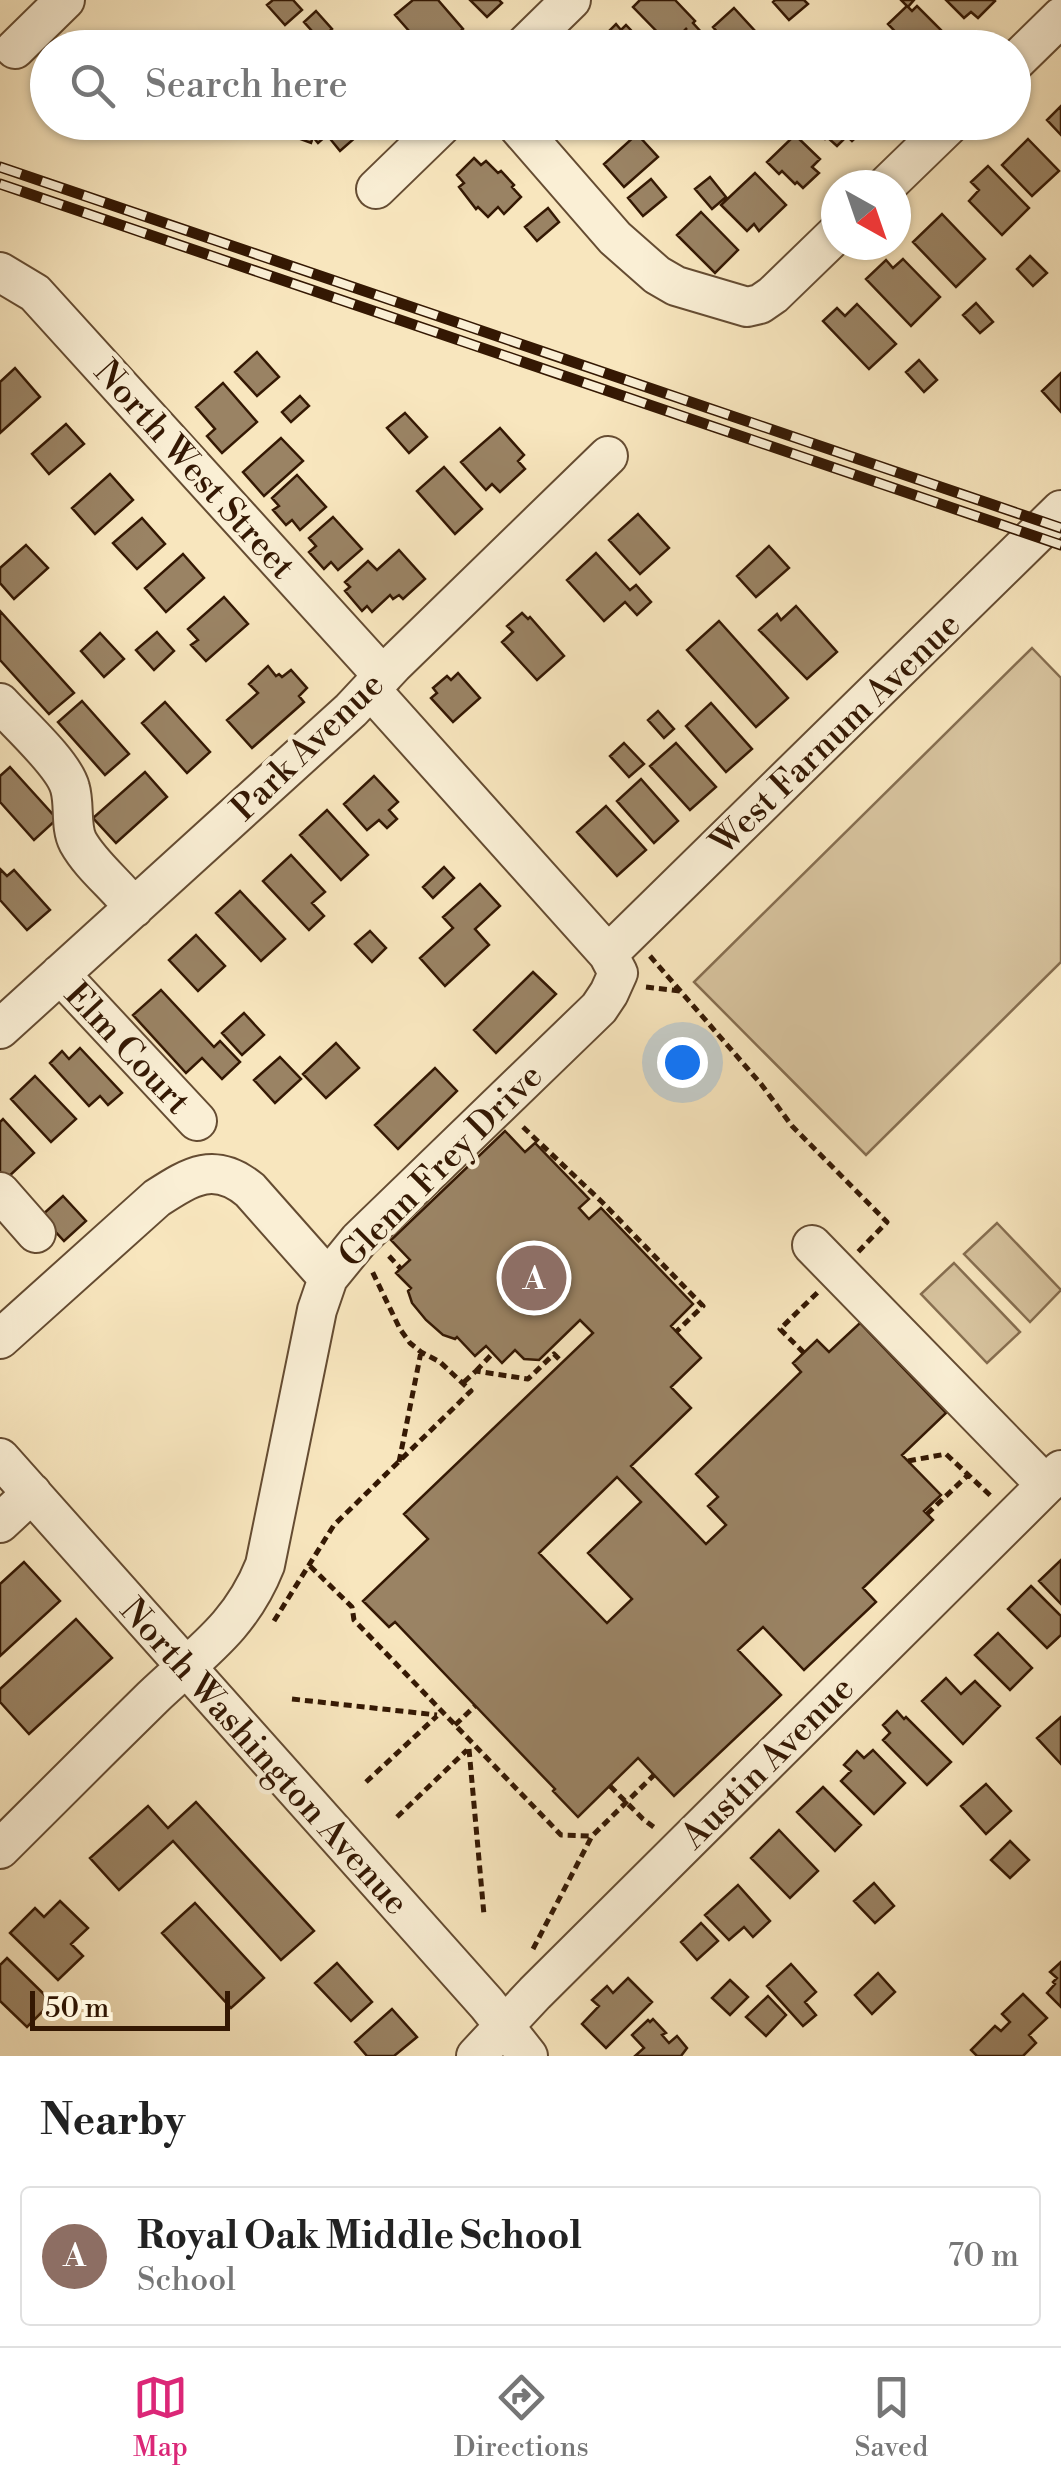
<!DOCTYPE html>
<html lang="en">
<head>
<meta charset="utf-8">
<style>
	body { margin:0; font-family:"Libre Bodoni",serif; background:#f2f2f2; color:#222 }
	.compass { position:absolute; left:821px; top:170px; width:90px; height:90px; border-radius:50%; background:#fff; box-shadow:0 2px 8px #0004; rotate:140deg }
	.scale { position:absolute; left:30px; bottom:25px; width:200px; box-sizing:border-box; padding-left:10px; border:5px solid #341803; border-top:0; font-size:28px; line-height:35px; white-space:nowrap; color:#341803; -webkit-text-stroke:8px #faefd5; paint-order:stroke }
	.you { position:absolute; left:682px; top:1062px; width:35px; height:35px; margin:-25px; border:8px solid #fff; border-radius:50%; background:#1a73e8; box-shadow:0 0 0 15px #1a73e833 }
	.badge { display:grid; place-items:center; width:65px; height:65px; border-radius:50%; background:#db2777; color:#fff; font-size:32px; font-weight:700 }
	.pin { position:absolute; translate:-50% -50%; border:5px solid #fff; box-shadow:0 2px 10px #0006 }
	.list { margin:0; padding:0; list-style:none }
	h2 { display:flex; justify-content:space-between; align-items:center; height:130px; margin:0; padding:0 40px; font-size:42px }
	h2 small { font-size:32px; font-weight:400; color:#767676 }
	.list li { display:grid; grid-template-columns:65px 1fr auto; gap:30px; align-items:center; box-sizing:border-box; height:140px; margin:0 20px 20px; padding:0 20px; border:2px solid #e0e0e0; border-radius:10px }
	.list b { display:block; font-size:38px; white-space:nowrap }
	.list p { margin:0; font-size:32px; white-space:nowrap; color:#767676 }
	.list em { font-size:32px; font-style:normal; color:#767676 }
	.icon { flex:none; width:55px; height:55px; fill:none; stroke:currentColor; stroke-width:2; stroke-linecap:round; stroke-linejoin:round }
	.map { position:relative; flex:none; width:1061px; height:2056px; overflow:hidden }
	.search { position:absolute; background:#fff; box-shadow:0 2px 8px #0004; left:30px; right:30px; top:30px; height:110px; display:flex; align-items:center; gap:25px; box-sizing:border-box; padding:0 35px; border-radius:55px; color:#767676; font-size:38px }
	.sheet { height:290px; background:#fff }
	nav { display:flex; justify-content:space-around; align-items:center; box-sizing:border-box; height:140px; border-top:2px solid #e0e0e0; background:#fff; font-size:28px; color:#767676 }
	nav a { display:grid; justify-items:center; gap:5px }
	nav .on { color:#db2777 }
	.map>svg:first-child { display:block }
	.green { fill:#d7c39e; stroke:#866e50; stroke-width:2.5 }
	.building { fill:#9a8364; stroke:#341803; stroke-width:2.5; fill-rule:evenodd }
	.lines { fill:none; stroke-linecap:round; stroke-linejoin:round }
	.minor-casing { stroke:#654c32; stroke-width:42 }
	.path { stroke:#341803; stroke-width:5; stroke-dasharray:8 5; stroke-linecap:butt }
	.minor { stroke:#faefd5; stroke-width:38 }
	.rail-casing { stroke:#341803; stroke-width:11 }
	.rail { stroke:#faefd5; stroke-width:8; stroke-dasharray:22; stroke-linecap:butt }
	.labels { text-anchor:middle; stroke-width:9; stroke-linejoin:round; paint-order:stroke }
	.street-label { font-size:35px; fill:#341803; stroke:#faefd5 }
</style>
</head>
<body>
<div class="map">
<svg width="1061" height="2056" viewBox="0 0 1061 2056">
	<rect width="100%" height="100%" fill="#f8e6be"/>
	<filter id="stains"><feTurbulence type="fractalNoise" baseFrequency=".002" numOctaves="4"/><feColorMatrix values="0 0 0 0 .2 0 0 0 0 .09 0 0 0 0 .02 0 0 0 .5 -.17"/></filter>
	<radialGradient id="worn" r=".72"><stop offset=".6" stop-color="#630" stop-opacity="0"/><stop offset="1" stop-color="#630" stop-opacity=".3"/></radialGradient>
	<path class="green" d="M 1032,648 L 1061,678 L 1061,962 L 866,1155 L 694,982 Z
		M 997,1223 L 1061,1290 L 1030,1322 L 964,1254 Z
		M 954,1263 L 1020,1332 L 987,1363 L 921,1294 Z"/>
	<path class="building" d="M 273,0 L 293,0 L 302,10 L 285,25 L 267,5 Z
		M 413,0 L 438,0 L 463,29 L 453,38 L 457,42 L 450,48 L 424,48 L 395,15 Z
		M 470,0 L 499,0 L 502,3 L 487,17 Z
		M 640,0 L 675,0 L 695,21 L 693,23 L 702,33 L 687,48 L 684,48 L 676,39 L 687,28 L 670,45 L 633,7 Z
		M 775,0 L 804,0 L 808,4 L 789,20 L 773,2 Z
		M 901,0 L 914,0 L 908,7 L 912,11 L 917,6 L 946,35 L 943,37 L 950,45 L 948,48 L 911,48 L 888,24 L 907,6 Z
		M 946,0 L 994,0 L 995,1 L 978,18 L 971,12 L 964,18 Z
		M 734,8 L 755,31 L 736,48 L 731,48 L 713,27 Z
		M 316,11 L 332,29 L 320,40 L 304,22 Z
		M 616,24 L 621,30 L 626,25 L 648,48 L 592,48 Z
		M 1061,106 L 1061,135 L 1047,120 Z
		M 267,122 L 373,122 L 340,151 L 327,135 L 318,143 L 313,137 L 311,143 L 265,126 Z
		M 570,122 L 597,122 L 583,136 Z
		M 808,122 L 865,122 L 868,126 L 852,141 L 847,136 L 837,146 L 827,137 L 825,139 Z
		M 637,134 L 658,157 L 624,187 L 604,164 Z
		M 795,135 L 820,159 L 812,167 L 819,173 L 803,188 L 797,182 L 795,184 L 782,171 L 779,174 L 767,162 Z
		M 1028,139 L 1059,171 L 1032,196 L 1002,165 Z
		M 474,158 L 481,165 L 486,161 L 498,173 L 501,171 L 514,185 L 512,187 L 521,197 L 504,214 L 498,207 L 488,217 L 478,207 L 476,209 L 459,187 L 464,183 L 457,175 Z
		M 988,166 L 1029,208 L 1002,235 L 969,201 L 979,190 L 971,182 Z
		M 755,173 L 786,205 L 759,231 L 754,224 L 747,231 L 721,205 Z
		M 710,177 L 726,197 L 712,209 L 695,189 Z
		M 651,179 L 666,197 L 643,216 L 628,198 Z
		M 548,208 L 559,222 L 537,241 L 525,227 Z
		M 701,212 L 738,250 L 715,273 L 677,235 Z
		M 942,214 L 985,259 L 956,287 L 913,242 Z
		M 1030,256 L 1047,273 L 1033,286 L 1017,269 Z
		M 903,259 L 940,297 L 911,326 L 866,279 L 886,260 L 893,268 Z
		M 976,303 L 993,322 L 980,333 L 963,315 Z
		M 857,304 L 896,344 L 869,369 L 823,321 L 837,308 L 845,316 Z
		M 257,352 L 279,377 L 257,396 L 235,372 Z
		M 919,360 L 937,380 L 924,392 L 906,372 Z
		M 15,368 L 40,397 L 0,433 L 0,382 Z
		M 1061,373 L 1061,412 L 1042,391 Z
		M 223,383 L 257,422 L 222,453 L 207,436 L 215,429 L 196,407 Z
		M 300,396 L 309,406 L 291,422 L 282,412 Z
		M 405,413 L 427,437 L 409,453 L 387,428 Z
		M 66,424 L 84,444 L 49,474 L 32,454 Z
		M 500,428 L 524,455 L 518,461 L 525,469 L 500,492 L 492,484 L 486,490 L 461,462 Z
		M 281,438 L 303,461 L 264,496 L 243,472 Z
		M 444,467 L 482,509 L 455,534 L 417,491 Z
		M 110,474 L 133,500 L 95,534 L 72,508 Z
		M 297,475 L 326,507 L 300,530 L 292,520 L 286,525 L 273,510 L 279,506 L 272,498 Z
		M 638,514 L 669,548 L 640,574 L 609,540 Z
		M 333,517 L 362,549 L 338,570 L 331,562 L 324,569 L 309,552 L 316,546 L 309,538 Z
		M 142,518 L 165,544 L 137,569 L 113,543 Z
		M 26,545 L 48,568 L 14,599 L 0,583 L 0,568 Z
		M 769,546 L 789,568 L 756,597 L 737,576 Z
		M 399,550 L 425,579 L 403,599 L 399,595 L 393,599 L 390,595 L 372,612 L 367,606 L 362,611 L 345,591 L 350,587 L 345,582 L 368,561 L 377,570 Z
		M 596,553 L 630,590 L 636,585 L 651,602 L 637,615 L 625,602 L 604,621 L 567,580 Z
		M 183,554 L 204,578 L 166,612 L 145,588 Z
		M 224,597 L 248,624 L 206,661 L 191,645 L 198,640 L 188,629 Z
		M 796,606 L 837,652 L 807,679 L 759,630 L 777,614 L 781,620 Z
		M 0,611 L 74,693 L 49,714 L 0,660 Z
		M 522,613 L 528,619 L 530,617 L 564,656 L 537,680 L 502,642 L 513,632 L 507,626 Z
		M 719,621 L 788,698 L 756,727 L 687,650 Z
		M 157,632 L 174,651 L 154,670 L 136,650 Z
		M 100,633 L 124,659 L 104,677 L 81,651 Z
		M 268,666 L 276,676 L 279,674 L 282,677 L 291,670 L 307,688 L 299,696 L 304,702 L 252,748 L 227,720 L 258,693 L 249,684 Z
		M 458,673 L 480,698 L 453,722 L 431,698 L 437,693 L 433,688 L 447,676 L 451,680 Z
		M 82,701 L 129,754 L 105,775 L 58,722 Z
		M 165,702 L 210,752 L 187,773 L 142,723 Z
		M 711,703 L 752,749 L 726,772 L 686,726 Z
		M 658,711 L 674,729 L 664,738 L 648,720 Z
		M 624,743 L 644,764 L 629,777 L 610,756 Z
		M 676,743 L 716,787 L 690,810 L 650,766 Z
		M 10,767 L 57,819 L 34,840 L 0,802 L 0,776 Z
		M 145,772 L 167,797 L 116,843 L 93,818 Z
		M 374,776 L 398,802 L 389,810 L 397,819 L 387,828 L 379,820 L 367,830 L 344,804 Z
		M 641,779 L 678,821 L 654,843 L 617,801 Z
		M 606,806 L 646,850 L 617,876 L 577,832 Z
		M 327,810 L 368,855 L 341,880 L 300,835 Z
		M 291,855 L 325,892 L 312,903 L 324,916 L 309,930 L 263,881 Z
		M 444,867 L 454,878 L 433,898 L 423,887 Z
		M 0,869 L 7,876 L 14,870 L 50,910 L 27,930 L 0,900 Z
		M 480,884 L 500,906 L 475,929 L 489,945 L 445,986 L 420,958 L 453,928 L 443,917 Z
		M 240,891 L 285,939 L 261,961 L 216,913 Z
		M 370,931 L 386,948 L 372,962 L 355,944 Z
		M 196,935 L 225,966 L 198,991 L 169,960 Z
		M 533,972 L 556,994 L 496,1053 L 474,1030 Z
		M 161,990 L 214,1047 L 220,1041 L 240,1062 L 222,1079 L 202,1058 L 186,1073 L 133,1015 Z
		M 244,1013 L 264,1035 L 242,1055 L 222,1033 Z
		M 336,1043 L 359,1068 L 326,1098 L 303,1074 Z
		M 80,1048 L 122,1093 L 108,1105 L 100,1096 L 89,1106 L 50,1063 L 62,1051 L 69,1059 Z
		M 280,1057 L 301,1079 L 275,1103 L 254,1080 Z
		M 435,1068 L 457,1091 L 398,1149 L 375,1125 Z
		M 35,1076 L 76,1119 L 51,1142 L 11,1099 Z
		M 3,1119 L 34,1153 L 6,1179 L 0,1173 L 0,1122 Z
		M 505,1131 L 525,1152 L 535,1143 L 589,1199 L 579,1208 L 589,1219 L 601,1208 L 693,1304 L 671,1326 L 701,1358 L 671,1387 L 691,1408 L 631,1466 L 706,1544 L 726,1525 L 708,1506 L 718,1497 L 696,1474 L 801,1372 L 793,1363 L 817,1340 L 829,1352 L 860,1323 L 946,1413 L 902,1455 L 941,1495 L 924,1511 L 933,1520 L 863,1588 L 876,1602 L 804,1670 L 763,1627 L 738,1650 L 781,1695 L 674,1796 L 638,1758 L 578,1817 L 553,1791 L 555,1789 L 395,1622 L 389,1627 L 363,1601 L 428,1539 L 404,1514 L 593,1333 L 580,1320 L 539,1360 L 524,1359 L 515,1350 L 502,1363 L 486,1346 L 475,1356 L 457,1337 L 455,1339 L 443,1335 L 426,1320 L 412,1303 L 408,1291 L 411,1288 L 396,1273 L 410,1260 L 391,1240 ZM 617,1477 L 641,1502 L 588,1553 L 632,1599 L 607,1623 L 539,1553 Z
		M 63,1196 L 86,1221 L 64,1241 L 41,1216 Z
		M 1061,1560 L 1061,1604 L 1039,1581 Z
		M 24,1562 L 60,1601 L 0,1656 L 0,1584 Z
		M 1031,1586 L 1061,1616 L 1061,1635 L 1047,1648 L 1008,1609 Z
		M 76,1619 L 112,1658 L 29,1734 L 0,1702 L 0,1689 Z
		M 998,1633 L 1032,1668 L 1010,1690 L 975,1655 Z
		M 946,1678 L 961,1694 L 975,1681 L 1000,1706 L 963,1744 L 922,1701 Z
		M 897,1711 L 904,1719 L 906,1717 L 951,1762 L 927,1785 L 883,1740 L 890,1733 L 883,1725 Z
		M 1061,1717 L 1061,1764 L 1037,1738 Z
		M 873,1750 L 905,1783 L 874,1814 L 841,1781 L 851,1771 L 844,1765 L 857,1751 L 864,1758 Z
		M 986,1784 L 1011,1811 L 986,1834 L 961,1806 Z
		M 823,1787 L 861,1825 L 835,1851 L 797,1812 Z
		M 196,1802 L 314,1931 L 281,1960 L 173,1841 L 119,1890 L 90,1858 L 148,1806 L 168,1828 Z
		M 779,1830 L 818,1871 L 790,1898 L 751,1858 Z
		M 1010,1841 L 1029,1860 L 1010,1878 L 991,1860 Z
		M 874,1883 L 894,1906 L 875,1923 L 854,1901 Z
		M 738,1885 L 770,1921 L 753,1937 L 744,1927 L 729,1940 L 705,1915 Z
		M 60,1901 L 88,1928 L 71,1944 L 83,1956 L 58,1980 L 10,1933 L 35,1908 L 44,1917 Z
		M 195,1903 L 264,1978 L 231,2008 L 162,1933 Z
		M 701,1923 L 718,1941 L 697,1960 L 681,1942 Z
		M 7,1958 L 52,2002 L 27,2027 L 0,2001 L 0,1965 Z
		M 1061,1962 L 1061,2007 L 1047,1993 L 1055,1984 L 1053,1982 L 1057,1978 L 1050,1972 Z
		M 337,1963 L 372,2002 L 351,2021 L 315,1983 Z
		M 791,1964 L 816,1992 L 805,2002 L 816,2015 L 803,2026 L 767,1986 Z
		M 878,1973 L 895,1992 L 872,2014 L 855,1995 Z
		M 628,1978 L 652,2002 L 606,2048 L 582,2024 L 599,2006 L 592,2000 L 607,1986 L 613,1993 Z
		M 730,1980 L 748,1997 L 730,2015 L 712,1998 Z
		M 1023,1994 L 1047,2018 L 1029,2035 L 1036,2043 L 1023,2056 L 977,2056 L 971,2050 L 995,2026 L 1001,2031 L 1010,2022 L 1002,2014 Z
		M 768,1996 L 786,2015 L 766,2036 L 746,2017 Z
		M 392,2009 L 417,2037 L 394,2056 L 367,2056 L 355,2042 Z
		M 653,2019 L 666,2033 L 662,2035 L 669,2043 L 677,2036 L 687,2048 L 681,2056 L 635,2056 L 644,2048 L 632,2035 L 648,2020 L 650,2022 Z"/>
	<g class="lines">
		<g class="minor-casing">
			<path id="minor" d="M 522,48 L 571,0
				M 15,49 L 65,0
				M 1014,63 L 1061,17
				M 514,122 L 615,238 L 657,275 L 676,286 L 747,307 L 760,304 L 773,295 L 836,234
				M 887,185 L 952,122
				M 376,189 L 445,122
				M 0,272 L 35,293 L 383,676
				M 0,703 C 18,723 64,764 70,788 C 75,805 70,827 78,842 C 92,867 117,885 134,908
				M 608,954 L 1061,510
				M 60,974 L 197,1121
				M 0,1029 L 351,710 L 393,665 L 608,456
				M 0,1192 L 36,1233
				M 812,1245 L 1046,1485
				M 0,1339 L 157,1198 C 191,1176 215,1161 250,1190 L 328,1278
				M 0,1458 L 487,2004 L 528,2056
				M 0,1523 L 32,1493
				M 0,1849 C 50,1799 101,1748 152,1698 C 199,1653 240,1628 265,1565 L 317,1310 L 328,1278 L 359,1240 L 599,1008 L 609,993 L 618,973 L 608,954 L 371,690
				M 476,2056 L 535,1993 L 1061,1470"/>
		</g>
		<path class="path" d="M 650,956 L 761,1084 L 792,1126 L 887,1222 L 858,1252
			M 646,987 L 680,991
			M 523,1127 L 603,1203 L 703,1306 L 676,1332
			M 389,1256 L 401,1269
			M 804,1353 L 780,1329 L 818,1292
			M 476,1371 L 493,1353
			M 464,1382 L 476,1371 L 528,1379 L 554,1354 L 562,1362
			M 908,1461 L 946,1454 L 993,1498
			M 399,1462 L 421,1352
			M 927,1514 L 967,1476
			M 310,1566 L 352,1607 L 354,1620 L 561,1835 L 592,1836
			M 274,1621 L 334,1525 L 471,1391 L 440,1362 L 421,1352 L 410,1343 L 400,1329 L 372,1271
			M 292,1699 L 437,1715
			M 455,1725 L 475,1706
			M 469,1749 L 484,1915
			M 366,1782 L 437,1716
			M 610,1786 L 643,1819 L 655,1828
			M 397,1817 L 467,1750
			M 533,1949 L 592,1836 L 654,1775"/>
		<use href="#minor" class="minor"/>
		<g class="rail-casing">
			<path id="rail" d="M 0,167 L 1061,528
				M 0,184 L 1061,545"/>
		</g>
		<use href="#rail" class="rail"/>
	</g>
	<g class="labels">
		<g class="street-label">
			<text transform="translate(195 469) rotate(48)" y="12">North West Street</text>
			<text transform="translate(835 733) rotate(-44)" y="12">West Farnum Avenue</text>
			<text transform="translate(307 746) rotate(-44)" y="12">Park Avenue</text>
			<text transform="translate(128 1048) rotate(47)" y="12">Elm Court</text>
			<text transform="translate(440 1165) rotate(-45)" y="12">Glenn Frey Drive</text>
			<text transform="translate(265 1756) rotate(48)" y="12">North Washington Avenue</text>
			<text transform="translate(767 1762) rotate(-45)" y="12">Austin Avenue</text>
		</g>
	</g>
	<rect width="100%" height="100%" filter="url(#stains)"/>
	<rect width="100%" height="100%" fill="url(#worn)"/>
</svg>
<svg class="compass" viewBox="-18 -18 36 36"><path d="M0-13l5 13h-10z" fill="#e53935"/><path d="M0 13l5-13h-10z" fill="#767676"/></svg>
<div class="scale">50 m</div>
<div class="you"></div>
<div class="pin badge" style="left:534px;top:1278px;background:#8d6e63">A</div>
<div class="search"><svg class="icon" aria-label="search" viewBox="0 0 24 24"><circle cx="10" cy="10" r="6"/><path d="M15 15l6 6"/></svg>Search here</div>
</div>
<section class="sheet">
<h2>Nearby<small></small></h2>
<ul class="list">
<li><span class="badge" style="background:#8d6e63">A</span><div><b>Royal Oak Middle School</b><p>School</p></div><em>70 m</em></li>
</ul>
</section>
<nav>
<a class="on"><svg class="icon" aria-label="map" viewBox="0 0 24 24"><path d="M3 6l6-2 6 2 6-2v14l-6 2-6-2-6 2zM9 4v14M15 6v14"/></svg>Map</a>
<a><svg class="icon" aria-label="directions" viewBox="0 0 24 24"><path d="M12 3l9 9-9 9-9-9zM9 14v-3h6M13 9l2 2-2 2"/></svg>Directions</a>
<a><svg class="icon" aria-label="saved" viewBox="0 0 24 24"><path d="M7 4h10v16l-5-4-5 4z"/></svg>Saved</a>
</nav>
</body>
</html>
